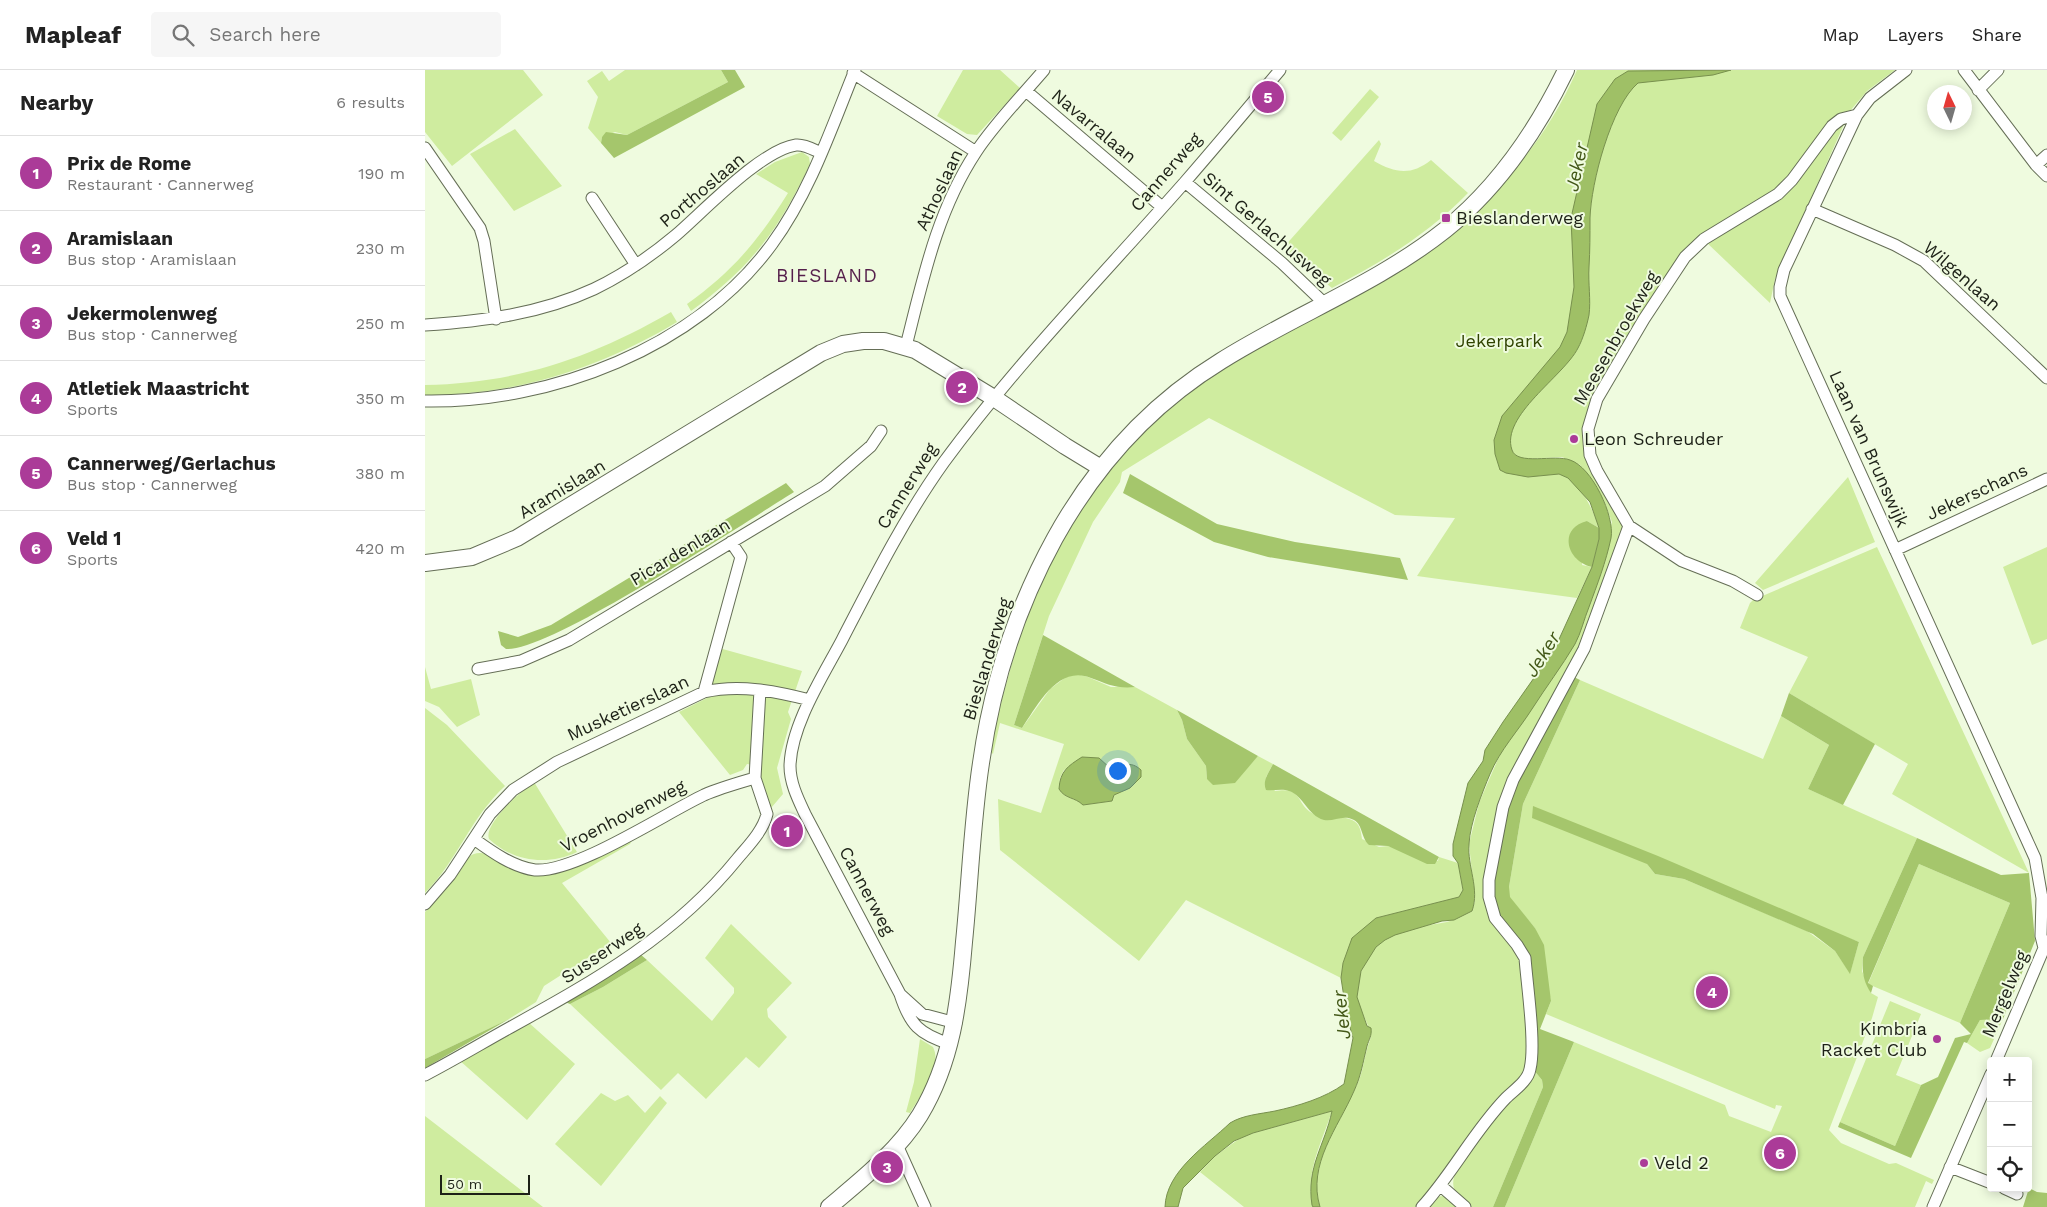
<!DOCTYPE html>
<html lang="en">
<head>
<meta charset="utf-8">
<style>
	body { margin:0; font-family:"Work Sans",sans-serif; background:#f6f6f6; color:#222 }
	.controls { position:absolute; right:15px; bottom:15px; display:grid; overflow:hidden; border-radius:5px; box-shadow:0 2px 12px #0003 }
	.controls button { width:45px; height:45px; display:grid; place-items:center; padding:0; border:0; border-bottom:1px solid #e0e0e0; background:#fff; color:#222; font:25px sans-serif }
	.compass { position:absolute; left:1502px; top:15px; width:45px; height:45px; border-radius:50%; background:#fff; box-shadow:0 2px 12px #0003; rotate:355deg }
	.scale { position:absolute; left:15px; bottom:12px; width:90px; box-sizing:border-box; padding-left:5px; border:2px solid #1d2117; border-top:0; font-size:14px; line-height:18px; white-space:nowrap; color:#1d2117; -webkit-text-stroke:4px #effbdf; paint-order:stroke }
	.you { position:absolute; left:692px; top:700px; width:18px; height:18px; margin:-12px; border:4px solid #fff; border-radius:50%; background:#1a73e8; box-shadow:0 0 0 8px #1a73e833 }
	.badge { display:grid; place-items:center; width:32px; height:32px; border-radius:50%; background:#ab3b98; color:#fff; font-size:16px; font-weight:700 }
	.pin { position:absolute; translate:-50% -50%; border:2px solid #fff; box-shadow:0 1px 5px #0006 }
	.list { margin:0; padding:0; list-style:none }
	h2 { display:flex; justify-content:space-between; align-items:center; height:65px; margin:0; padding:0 20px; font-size:21px }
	h2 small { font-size:16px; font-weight:400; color:#767676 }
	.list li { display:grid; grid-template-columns:32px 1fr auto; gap:15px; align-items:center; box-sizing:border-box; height:75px; padding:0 20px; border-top:1px solid #e0e0e0 }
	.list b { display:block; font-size:19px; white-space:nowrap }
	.list p { margin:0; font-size:16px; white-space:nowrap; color:#767676 }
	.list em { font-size:16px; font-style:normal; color:#767676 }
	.icon { flex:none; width:28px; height:28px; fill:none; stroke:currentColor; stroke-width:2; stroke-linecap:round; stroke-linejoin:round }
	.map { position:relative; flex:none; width:1622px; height:1137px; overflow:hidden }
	header { display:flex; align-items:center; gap:30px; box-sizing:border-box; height:70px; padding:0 25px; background:#fff; border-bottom:1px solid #e0e0e0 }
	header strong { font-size:24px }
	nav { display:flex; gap:28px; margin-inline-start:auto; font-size:18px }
	.search { width:350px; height:45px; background:#f6f6f6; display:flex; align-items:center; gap:12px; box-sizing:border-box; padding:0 18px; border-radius:5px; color:#767676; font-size:19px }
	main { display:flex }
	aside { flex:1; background:#fff }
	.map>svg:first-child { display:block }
	.green { fill:#cfec9f; fill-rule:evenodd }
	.forest { fill:#a5c66c }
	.water { fill:#9fc066; stroke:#78904e }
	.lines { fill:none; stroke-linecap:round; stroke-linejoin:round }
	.street-casing { stroke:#656e56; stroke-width:13 }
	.secondary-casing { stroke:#656e56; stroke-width:18 }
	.street { stroke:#fff; stroke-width:11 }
	.secondary { stroke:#fff; stroke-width:16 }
	.poi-dot { fill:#ab3b98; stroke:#effbdf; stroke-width:2 }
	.labels { text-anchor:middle; stroke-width:4; stroke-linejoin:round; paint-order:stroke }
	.street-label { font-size:18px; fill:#1d2117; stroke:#effbdf }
	.poi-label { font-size:18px; fill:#1d2117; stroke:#effbdf; text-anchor:start }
	.park-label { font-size:18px; fill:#304300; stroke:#effbdf }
	.water-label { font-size:19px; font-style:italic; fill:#435818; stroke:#effbdf }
	.neighbourhood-label { font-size:19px; letter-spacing:1px; fill:#551f4b; stroke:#effbdf }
</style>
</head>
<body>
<header>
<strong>Mapleaf</strong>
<div class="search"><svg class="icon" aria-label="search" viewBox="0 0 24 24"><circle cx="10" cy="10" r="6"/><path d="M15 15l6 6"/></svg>Search here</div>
<nav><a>Map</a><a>Layers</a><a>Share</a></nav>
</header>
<main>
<aside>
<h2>Nearby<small>6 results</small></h2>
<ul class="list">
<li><span class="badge">1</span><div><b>Prix de Rome</b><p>Restaurant · Cannerweg</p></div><em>190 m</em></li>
<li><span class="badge">2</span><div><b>Aramislaan</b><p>Bus stop · Aramislaan</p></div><em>230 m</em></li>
<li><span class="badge">3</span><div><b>Jekermolenweg</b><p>Bus stop · Cannerweg</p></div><em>250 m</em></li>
<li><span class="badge">4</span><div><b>Atletiek Maastricht</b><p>Sports</p></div><em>350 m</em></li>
<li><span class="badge">5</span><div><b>Cannerweg/Gerlachus</b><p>Bus stop · Cannerweg</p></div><em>380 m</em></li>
<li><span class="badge">6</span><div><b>Veld 1</b><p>Sports</p></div><em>420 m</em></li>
</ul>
</aside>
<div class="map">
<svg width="1622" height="1137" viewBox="0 0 1622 1137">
	<rect width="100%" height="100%" fill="#effbdf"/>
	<path class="green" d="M 0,0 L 98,0 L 118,25 L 27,96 L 0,62 Z
		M 200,0 L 296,0 L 303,12 L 202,65 L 190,62 L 177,67 L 176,73 L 163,58 L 173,27 L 162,11 L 177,1 L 184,11 Z
		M 538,0 L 575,0 L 595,18 L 552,65 L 542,64 L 512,46 Z
		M 1152,0 L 1470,0 L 1442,21 L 1425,41 L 1350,209 L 1345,233 L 1280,171 L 1268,182 L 1179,322 L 1160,377 L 1198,455 L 1199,461 L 1158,575 L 1066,778 L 1097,897 L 1103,986 L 1099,1002 L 992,1137 L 895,1137 C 881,1092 918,1050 934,1010 C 939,997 940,982 945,970 C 949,961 933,939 932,928 C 929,911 941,888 952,876 C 968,859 1001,856 1022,852 C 1030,850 1039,844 1047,841 L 1050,831 L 1044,774 L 1054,733 L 1076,682 L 1151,572 L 1187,452 L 1178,429 L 1155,395 L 1137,387 L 1099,389 L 1091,387 L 1103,407 C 1113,406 1125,403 1135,404 C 1154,407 1169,442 1174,458 L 1162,451 L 1157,495 L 1167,497 L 1152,528 L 992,506 L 1030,448 L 970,445 L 784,348 L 697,402 L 695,412 L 668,452 L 624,546 L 589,655 L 597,658 L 625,619 L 641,607 L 652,604 L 663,607 L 686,617 L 710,617 L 752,640 L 757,650 L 762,669 L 781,696 L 782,709 L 822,698 L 833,686 L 848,694 L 841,707 L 850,721 C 878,716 871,734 887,743 C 907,755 913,743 927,750 C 935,753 936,762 937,769 L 954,777 L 963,776 L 1013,791 L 1014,787 L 1033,793 L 1038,820 L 1034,827 L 951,848 L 918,893 L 916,908 L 761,830 L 714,891 L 575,780 L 573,729 L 616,743 L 639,674 L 575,653 L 568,684 L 563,679 L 598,554 L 641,457 L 686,394 L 760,322 L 1059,131 C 1101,90 1128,54 1152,0 ZM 674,688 L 685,698 L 703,693 L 687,731 L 659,735 C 650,728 640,728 634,719 L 635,708 L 639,700 Z
		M 945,19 L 954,27 L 916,71 L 907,63 Z
		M 90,59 L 137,116 L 89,141 L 45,84 Z
		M 954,70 L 956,74 L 949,91 C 970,103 986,106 1006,90 L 1043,123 C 1003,164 957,192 907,218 L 858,178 Z
		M 377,82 L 384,87 L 385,94 C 354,160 325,198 266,241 L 262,234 C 307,202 334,170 363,123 L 331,104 L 350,92 Z
		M 246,242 L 252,252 C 174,299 91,325 0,325 L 0,315 C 93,313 166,288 246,242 Z
		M 1423,407 L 1450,472 L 1338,520 L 1330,513 Z
		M 1452,477 L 1604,803 L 1467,724 L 1483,694 L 1364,623 L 1383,587 L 1315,558 L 1325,533 L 1328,530 Z
		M 1622,477 L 1622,569 L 1607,575 L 1578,497 Z
		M 294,578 L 377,601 L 363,642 L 366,649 L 352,698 L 358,724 L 346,738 L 336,710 L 335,696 L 322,694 L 318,700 L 305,705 L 254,642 L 284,627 L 282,618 Z
		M 0,597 L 6,619 L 46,609 L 55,645 L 32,657 L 14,637 L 0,631 Z
		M 1155,610 L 1338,689 L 1356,646 L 1404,675 L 1383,719 L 1492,768 L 1438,887 L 1437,901 L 1446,923 L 1453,927 L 1447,948 L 1404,1060 L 1416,1073 L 1464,1094 L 1471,1093 L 1509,1110 L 1507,1114 L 1501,1111 L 1490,1137 L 1080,1137 L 1149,972 L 1300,1035 L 1304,1046 L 1346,1062 L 1357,1036 L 1351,1035 L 1350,1039 L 1121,944 L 1126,931 L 1110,858 L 1084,827 L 1084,817 L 1098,734 ZM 1222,794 L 1434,872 L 1425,903 L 1410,881 L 1382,861 L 1259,809 L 1230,804 Z
		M 0,638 L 22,655 L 80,716 C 46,747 32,791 0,823 Z
		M 109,712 L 152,782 C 123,796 88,792 64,769 C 58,754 97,720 109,712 Z
		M 208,768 L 205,774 L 137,813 L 186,873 L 119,916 L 111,932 L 84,949 L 0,989 L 0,842 C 12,829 25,816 35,801 C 39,796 42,786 49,784 C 65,777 99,806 120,805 C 147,804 183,780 208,768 Z
		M 1494,794 L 1585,833 L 1535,953 L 1443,914 Z
		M 306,854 L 367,913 L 342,939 L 343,947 L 362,967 L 334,998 L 321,987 L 281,1029 L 253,1003 L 236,1020 L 145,934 L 178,917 L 222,890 L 287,951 L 309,923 L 309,918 L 280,888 Z
		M 1465,931 L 1496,944 L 1471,1005 L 1496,1015 L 1470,1076 L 1415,1052 Z
		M 1578,949 L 1565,978 L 1555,982 L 1542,973 L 1555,950 Z
		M 103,952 L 150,994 L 102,1050 L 34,990 Z
		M 495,969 L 508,977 C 518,997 495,1026 485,1043 L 481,1042 L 489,1012 Z
		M 1108,999 L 1117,1010 L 1118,1017 L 1068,1137 L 1044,1137 C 1031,1123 1023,1119 1032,1099 Z
		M 176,1023 L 190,1031 L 203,1025 L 220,1043 L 235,1026 L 242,1033 L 176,1116 L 130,1074 Z
		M 907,1041 C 897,1072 879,1104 888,1137 L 819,1137 L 775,1102 L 790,1086 L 818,1066 Z
		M 0,1046 L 118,1137 L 0,1137 Z
		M 1018,1126 L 1034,1137 L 1001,1137 L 1010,1127 Z"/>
	<path class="forest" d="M 296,0 L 310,0 L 320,17 L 189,88 L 176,73 L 177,67 L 181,62 L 202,65 L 303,12 Z
		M 705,404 L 792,454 L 870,472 L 975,488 L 983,510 L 843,487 L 789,472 L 698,423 Z
		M 361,413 L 369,422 C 322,451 123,583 81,579 L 76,575 L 73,561 L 93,567 L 126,555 Z
		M 1162,451 L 1174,458 L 1174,469 L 1167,497 C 1141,491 1133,458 1162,451 Z
		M 618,565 L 710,617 C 692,619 682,614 666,608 C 633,594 612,636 597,658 L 589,655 Z
		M 1147,606 L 1155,610 L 1098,734 L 1084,817 L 1085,827 L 1110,858 L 1119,875 L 1126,931 L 1115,959 L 1149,972 L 1080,1137 L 1068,1137 L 1118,1017 L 1117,1010 L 1108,999 L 1104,893 L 1074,849 L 1067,826 L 1084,727 Z
		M 1364,623 L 1450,674 L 1418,735 L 1383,719 L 1404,675 L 1356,646 Z
		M 752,640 L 833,686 L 810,713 L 788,715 L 782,709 L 781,696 L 762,669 L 757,650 Z
		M 848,694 L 1014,787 L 1010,794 L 1002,794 L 963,776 L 944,775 C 936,768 938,755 929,750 C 918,744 909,752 899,750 C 882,745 879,726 864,721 C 857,718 849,721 841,720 C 837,711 844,702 848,694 Z
		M 1108,736 L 1233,786 L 1434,872 L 1425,904 L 1410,881 L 1388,864 L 1259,809 L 1230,804 L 1222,794 L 1107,748 Z
		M 1492,768 L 1576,805 L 1604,803 L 1610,871 L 1578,949 L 1555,950 L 1542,973 L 1539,972 L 1486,1088 L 1413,1057 L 1415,1052 L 1470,1076 L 1496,1015 L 1513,1007 L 1530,968 L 1546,964 L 1535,953 L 1585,833 L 1494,794 L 1443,913 L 1448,916 L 1446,923 C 1438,911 1437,902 1438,887 Z
		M 215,884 L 222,890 L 178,917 L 145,934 L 140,932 Z
		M 84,949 L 0,998 L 0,989 Z
		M 1604,1118 L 1612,1122 L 1622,1123 L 1622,1137 L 1598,1137 Z"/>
	<path class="water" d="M 1306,0 L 1288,5 L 1213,13 C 1186,36 1166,113 1165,148 C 1165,165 1165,180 1164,197 C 1163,213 1166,230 1164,245 C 1162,255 1158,269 1153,278 C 1139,306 1075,346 1087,380 C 1092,396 1130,384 1145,390 C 1167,397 1190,446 1186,468 C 1181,492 1172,515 1164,537 C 1159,549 1156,563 1150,574 C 1137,596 1121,617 1107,639 C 1093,661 1075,680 1065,704 C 1057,723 1045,753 1044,774 C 1042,796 1055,819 1047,841 L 1029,850 L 1017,851 L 970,865 L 960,870 L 951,877 L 936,901 L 932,927 L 942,956 L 946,958 C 947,966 944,969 942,976 C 938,992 936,1006 929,1021 C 913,1058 882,1094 895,1137 L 888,1137 L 887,1135 C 881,1097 900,1075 907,1041 L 828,1063 L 809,1071 L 790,1086 L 758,1118 L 753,1137 L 740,1137 C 741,1101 781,1076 805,1053 C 818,1045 835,1044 850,1041 C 873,1036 900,1028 919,1014 L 928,968 L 922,947 L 916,908 L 918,893 L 927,868 L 951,848 L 1034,827 L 1038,820 L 1033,793 L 1028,786 L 1028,774 L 1043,713 L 1058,691 L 1060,680 L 1078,652 L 1130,578 L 1167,497 L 1174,469 L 1174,458 L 1165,432 L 1143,408 L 1134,404 L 1103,407 L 1081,403 L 1075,400 L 1070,384 L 1069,370 L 1077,346 L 1135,277 L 1142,262 L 1149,217 L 1146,148 L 1172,34 L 1190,9 L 1203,1 Z
		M 657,687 L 674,688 L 685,698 C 698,696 705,690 716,700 L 716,707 L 705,718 L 689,725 L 687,731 L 658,735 C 650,727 640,729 634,719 C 635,701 643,696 657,687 Z"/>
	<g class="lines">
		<g class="street-casing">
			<path id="street" d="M 1481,0 L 1445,28 L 1432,45 L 1359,200 L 1355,217 L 1355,226 L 1610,788 L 1617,828 L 1622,830
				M 1539,0 L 1611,95 L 1622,106
				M 428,3 L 551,82
				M 1553,20 L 1573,0
				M 601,21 L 737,137
				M 0,78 L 55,158 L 59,171 L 71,249
				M 1611,95 L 1622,85
				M 760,112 L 857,193 L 900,234
				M 167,128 L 211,195
				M 1387,139 L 1470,175 L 1499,191 L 1622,308
				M 0,255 C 58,251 115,244 169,219 C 198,205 226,186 251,165 C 279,141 336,80 371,75 C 380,74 389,80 396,83
				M 481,276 C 498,209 512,141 551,82 C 570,53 596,27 619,0
				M 0,331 C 126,333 271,278 347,174 C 385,122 406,59 430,0
				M 1204,456 L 1257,491 L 1308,511 L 1332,525
				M 1470,480 L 1622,409
				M 53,599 L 96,591 L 144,570 L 400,416 L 446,376 L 456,361
				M 279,622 C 314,614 350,621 385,630
				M 49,769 C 67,782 88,797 110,800 C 150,803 239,744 279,725 C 295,718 313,713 330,708
				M 1617,828 L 1616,866 L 1619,878
				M 0,834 L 25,805 L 65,744 L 88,720 L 132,692 L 279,622 L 316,487 L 306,472
				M 476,925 L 497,944 L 531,953
				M 525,974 C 494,964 485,955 475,924 L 380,744 C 373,729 365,713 365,696 C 366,655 398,606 417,570 C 448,510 479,448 519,392 C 592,293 679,204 760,112 C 792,75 824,37 855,0
				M 1571,991 L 1622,871
				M 0,1005 C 29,990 57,973 86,957 C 171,910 251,865 313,788 C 323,776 338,761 342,744 L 330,708 L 335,620
				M 472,1075 L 500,1137
				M 1525,1097 L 1566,1113
				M 1016,1116 L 1040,1137
				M 1579,1118 L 1592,1124
				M 997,1137 C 1028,1103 1049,1061 1081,1028 C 1089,1020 1103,1011 1105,999 C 1111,975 1102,915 1100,888 L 1092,875 L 1070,848 L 1064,827 L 1064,810 L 1078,737 L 1088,710 L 1159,579 L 1204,456 L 1172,401 L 1165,385 L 1163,359 L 1172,329 L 1219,249 L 1260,187 L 1279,169 L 1353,124 L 1367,110 L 1407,56 L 1416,49 L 1432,45
				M 1508,1137 L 1566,1004"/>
		</g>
		<g class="secondary-casing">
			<path id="secondary" d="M 0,493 L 47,487 L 92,468 L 396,283 L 418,274 L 438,271 L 459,271 L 490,280 L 569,328 L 640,376 L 676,398
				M 404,1137 C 436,1110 473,1081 495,1045 C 527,992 534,933 539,872 C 545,813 547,752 556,693 C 567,615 592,537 630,468 C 670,396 726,334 796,291 C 869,245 952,214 1020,160 C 1072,118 1112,60 1141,0"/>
		</g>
		<use href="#street" class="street"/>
		<use href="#secondary" class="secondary"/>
	</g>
	<g class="poi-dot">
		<rect x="1016" y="143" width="10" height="10" rx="2.5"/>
		<circle cx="1149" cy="369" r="5"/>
		<circle cx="1512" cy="969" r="5"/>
		<circle cx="1219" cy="1093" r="5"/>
	</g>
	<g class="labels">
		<g class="street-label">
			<text transform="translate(669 56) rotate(40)" y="6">Navarralaan</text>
			<text transform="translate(741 102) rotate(-49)" y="6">Cannerweg</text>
			<text transform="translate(277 120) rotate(-40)" y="6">Porthoslaan</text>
			<text transform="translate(514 120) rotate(-65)" y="6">Athoslaan</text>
			<text transform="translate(842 159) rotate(41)" y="6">Sint Gerlachusweg</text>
			<text transform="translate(1537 206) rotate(41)" y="6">Wilgenlaan</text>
			<text transform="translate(1191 268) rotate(-60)" y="6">Meesenbroekweg</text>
			<text transform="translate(1444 379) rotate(66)" y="6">Laan van Brunswijk</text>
			<text transform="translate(482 416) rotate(-58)" y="6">Cannerweg</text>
			<text transform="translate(137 419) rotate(-31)" y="6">Aramislaan</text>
			<text transform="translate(1552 422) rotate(-25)" y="6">Jekerschans</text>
			<text transform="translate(255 482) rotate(-31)" y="6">Picardenlaan</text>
			<text transform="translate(562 589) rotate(-73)" y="6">Bieslanderweg</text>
			<text transform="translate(203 638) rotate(-25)" y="6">Musketierslaan</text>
			<text transform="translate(198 746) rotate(-27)" y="6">Vroenhovenweg</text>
			<text transform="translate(442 821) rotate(62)" y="6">Cannerweg</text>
			<text transform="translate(177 883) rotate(-34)" y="6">Susserweg</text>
			<text transform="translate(1580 924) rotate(-67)" y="6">Mergelweg</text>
		</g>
		<g class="poi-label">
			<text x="1031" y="154">Bieslanderweg</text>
			<text x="1159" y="375">Leon Schreuder</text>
			<text x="1502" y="965" text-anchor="end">Kimbria<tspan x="1502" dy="21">Racket Club</tspan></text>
			<text x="1229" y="1099">Veld 2</text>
		</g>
		<g class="park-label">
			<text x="1074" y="277">Jekerpark</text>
		</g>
		<g class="water-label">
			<text transform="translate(1151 97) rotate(-78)" y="7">Jeker</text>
			<text transform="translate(1117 584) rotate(-58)" y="7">Jeker</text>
			<text transform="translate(916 945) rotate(-96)" y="7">Jeker</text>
		</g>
		<g class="neighbourhood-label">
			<text x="402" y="212">BIESLAND</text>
		</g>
	</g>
</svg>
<div class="controls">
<button>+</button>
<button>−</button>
<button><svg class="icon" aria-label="locate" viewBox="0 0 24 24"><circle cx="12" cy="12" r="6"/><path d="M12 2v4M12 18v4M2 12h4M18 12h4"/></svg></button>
</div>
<svg class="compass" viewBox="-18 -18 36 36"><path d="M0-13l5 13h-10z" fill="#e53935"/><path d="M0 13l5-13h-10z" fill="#767676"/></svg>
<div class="scale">50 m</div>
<div class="you"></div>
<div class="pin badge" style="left:362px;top:761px">1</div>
<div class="pin badge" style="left:537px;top:317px">2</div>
<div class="pin badge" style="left:462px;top:1097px">3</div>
<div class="pin badge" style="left:1287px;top:922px">4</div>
<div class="pin badge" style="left:843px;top:27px">5</div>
<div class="pin badge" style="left:1355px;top:1083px">6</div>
</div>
</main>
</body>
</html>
